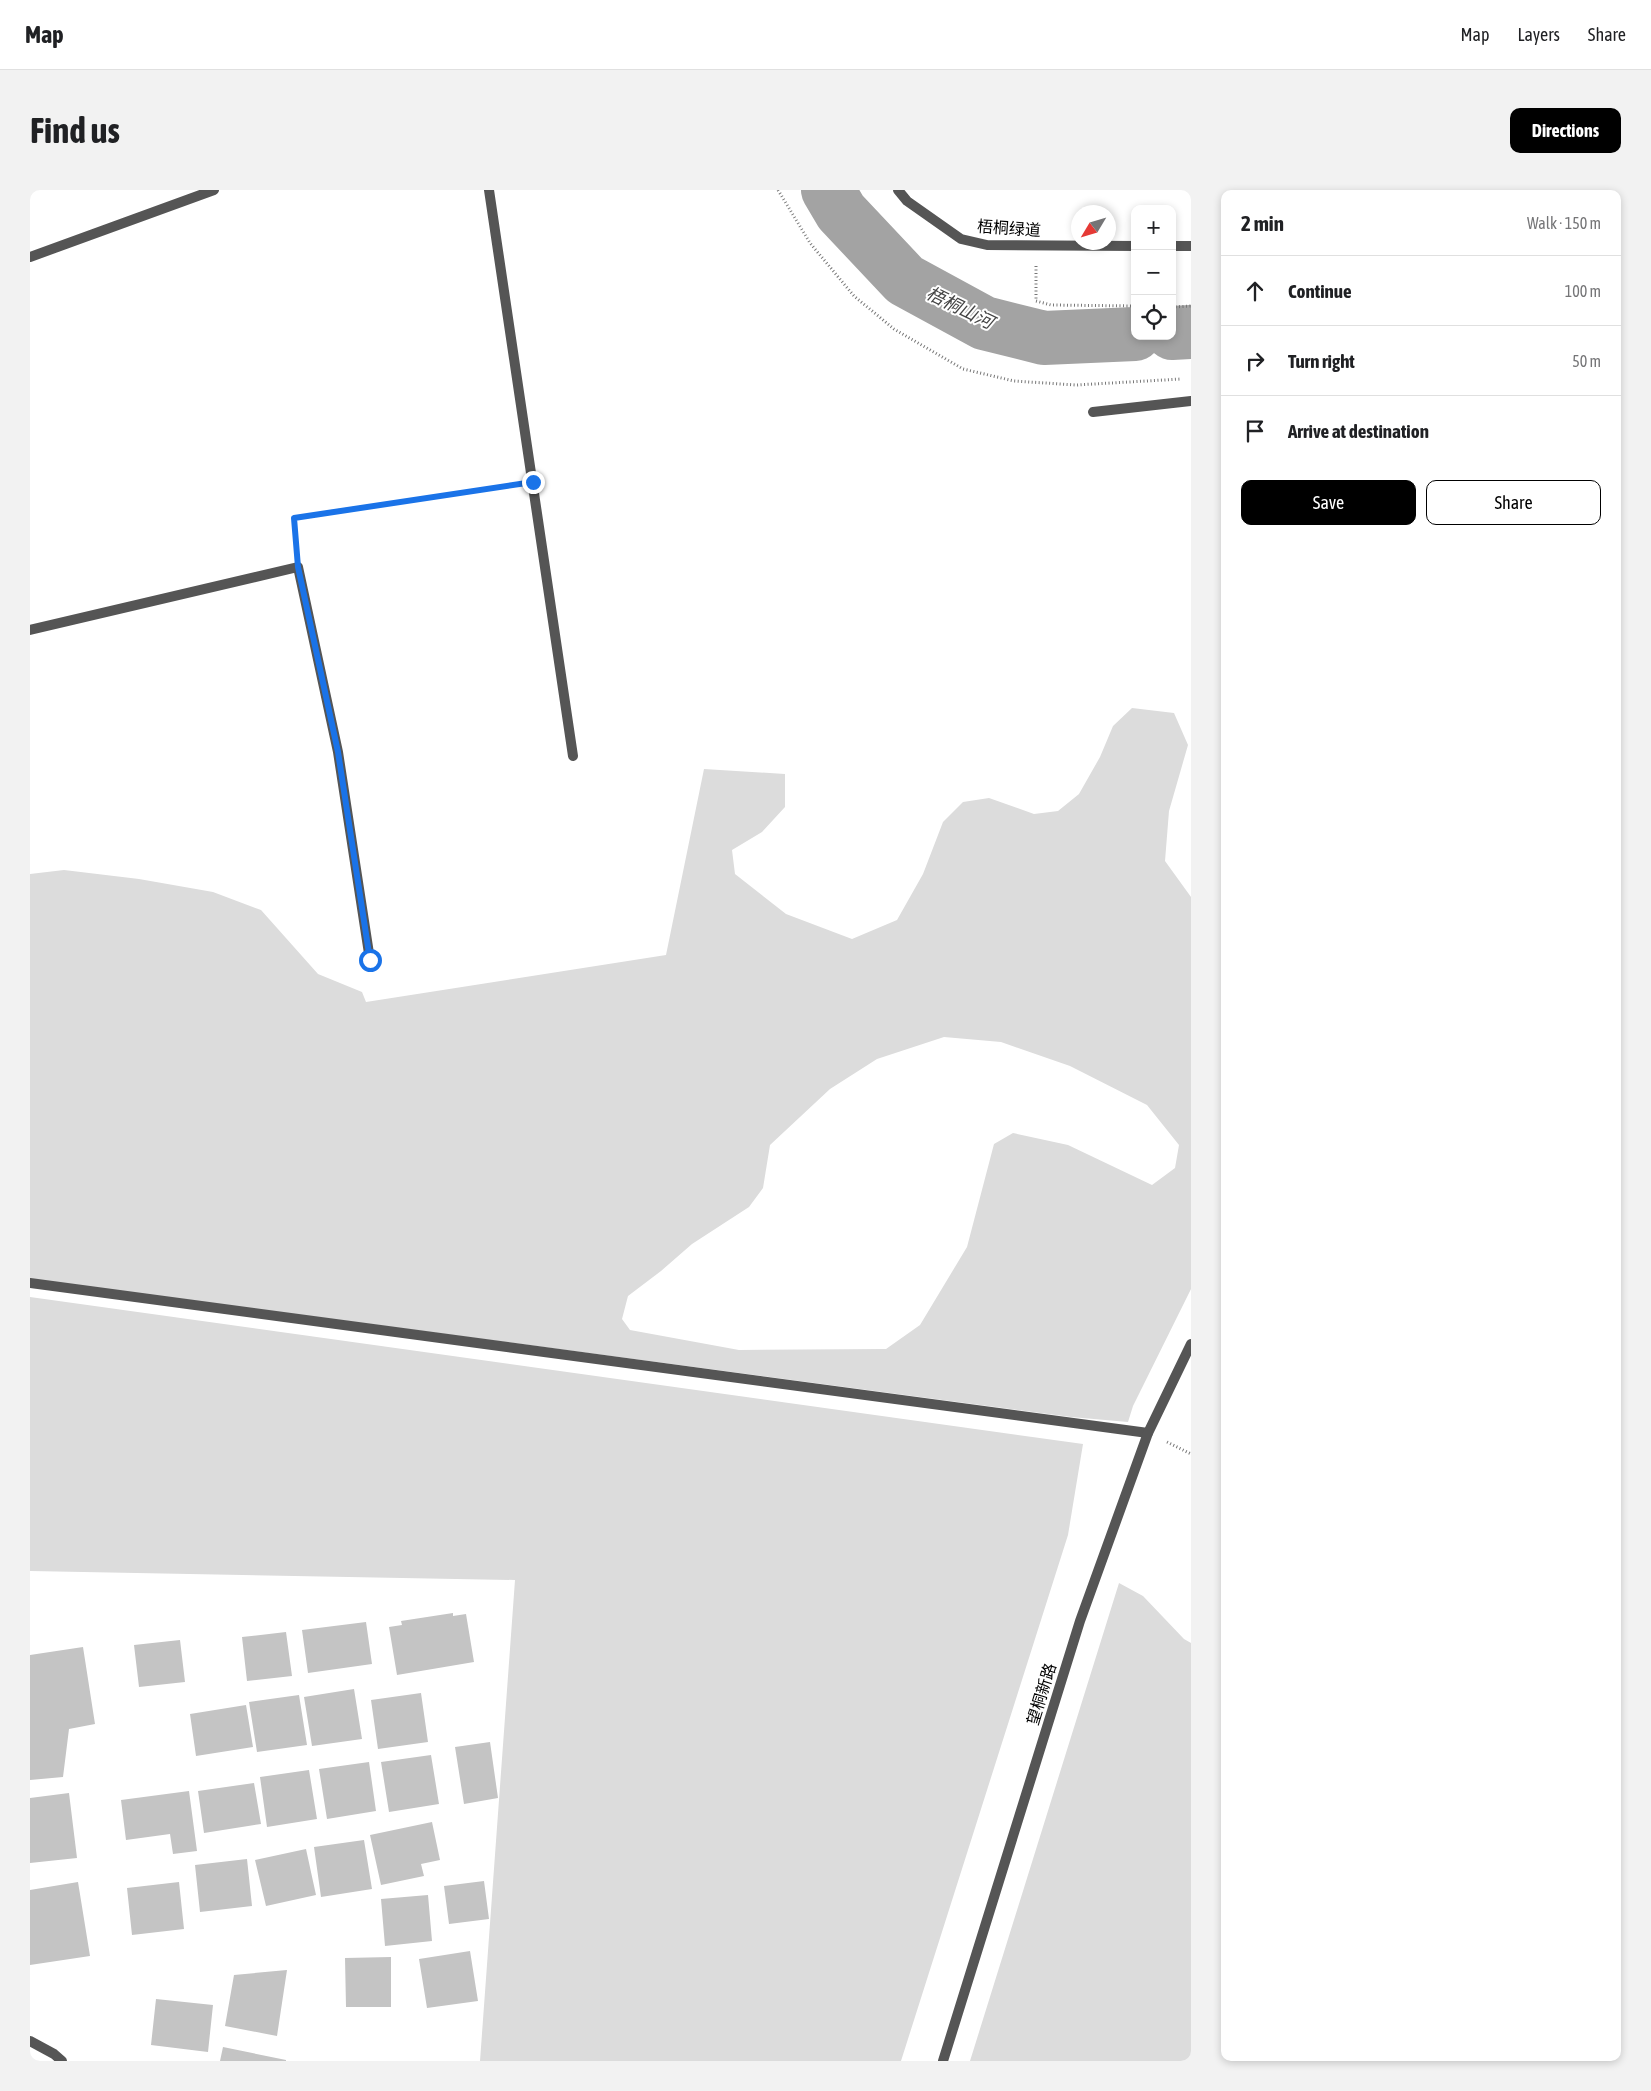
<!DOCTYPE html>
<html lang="en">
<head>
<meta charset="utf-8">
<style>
	body { margin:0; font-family:"Asap Condensed","Noto Sans SC",sans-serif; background:#f2f2f2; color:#202124 }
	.controls { position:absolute; right:15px; top:15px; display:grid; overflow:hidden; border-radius:10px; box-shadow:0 2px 8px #0003 }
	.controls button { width:45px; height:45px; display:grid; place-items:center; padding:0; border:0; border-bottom:1px solid #e0e0e0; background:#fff; color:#202124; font:25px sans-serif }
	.compass { position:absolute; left:1041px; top:15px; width:45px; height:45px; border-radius:50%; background:#fff; box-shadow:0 2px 8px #0003; rotate:232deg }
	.stop { position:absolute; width:15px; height:15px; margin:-11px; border:4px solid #1a73e8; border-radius:50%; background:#fff }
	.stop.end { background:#1a73e8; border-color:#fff; box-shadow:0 1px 5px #0008 }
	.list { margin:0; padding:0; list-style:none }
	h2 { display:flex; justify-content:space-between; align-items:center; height:65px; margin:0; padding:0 20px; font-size:21px }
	h2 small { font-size:16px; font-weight:400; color:#757577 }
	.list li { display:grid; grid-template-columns:32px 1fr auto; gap:15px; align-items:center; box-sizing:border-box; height:70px; padding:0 20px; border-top:1px solid #e0e0e0 }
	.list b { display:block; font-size:19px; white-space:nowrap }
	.list em { font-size:16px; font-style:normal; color:#757577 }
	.actions { display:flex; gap:10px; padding:15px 20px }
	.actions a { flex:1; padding:11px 0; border:1px solid #000; border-radius:10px; text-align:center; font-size:18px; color:#000 }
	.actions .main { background:#000; color:#fff }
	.icon { flex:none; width:28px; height:28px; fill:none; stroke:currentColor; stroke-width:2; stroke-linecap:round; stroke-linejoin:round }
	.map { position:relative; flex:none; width:1161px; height:1871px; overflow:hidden; border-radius:10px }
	header { display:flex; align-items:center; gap:30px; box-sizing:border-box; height:70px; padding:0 25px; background:#fff; border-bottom:1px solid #e0e0e0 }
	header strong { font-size:24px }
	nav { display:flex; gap:28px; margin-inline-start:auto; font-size:18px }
	.intro { display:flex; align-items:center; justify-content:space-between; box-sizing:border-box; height:120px; padding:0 30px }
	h1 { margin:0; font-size:35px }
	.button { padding:12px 22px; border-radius:10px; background:#000; color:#fff; font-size:18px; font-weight:700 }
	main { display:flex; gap:30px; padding:0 30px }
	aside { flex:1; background:#fff; border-radius:10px; box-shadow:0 2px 8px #0003 }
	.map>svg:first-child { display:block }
	.green { fill:#dcdcdc; fill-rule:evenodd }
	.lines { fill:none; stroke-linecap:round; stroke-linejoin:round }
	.river { stroke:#a3a3a3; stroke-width:54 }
	.building { fill:#c4c4c4 }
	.path { stroke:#777; stroke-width:3; stroke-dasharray:1 2.5; stroke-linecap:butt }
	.service { stroke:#555; stroke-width:10 }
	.minor { stroke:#555; stroke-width:10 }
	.tertiary { stroke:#555; stroke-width:10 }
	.route { stroke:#1a73e8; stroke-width:6 }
	.labels { text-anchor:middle; stroke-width:4; stroke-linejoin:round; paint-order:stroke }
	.street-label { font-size:16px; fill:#000; stroke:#fff }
	.water-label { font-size:18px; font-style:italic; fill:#444; stroke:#fff }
</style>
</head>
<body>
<header>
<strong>Map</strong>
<nav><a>Map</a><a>Layers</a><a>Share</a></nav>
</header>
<div class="intro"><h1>Find us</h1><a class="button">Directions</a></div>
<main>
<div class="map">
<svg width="1161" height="1871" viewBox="0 0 1161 1871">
	<rect width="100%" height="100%" fill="#fff"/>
	<path class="green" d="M 1102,518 L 1144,523 L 1158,555 L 1139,621 L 1135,671 L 1161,707 L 1161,1099 L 1103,1216 L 1098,1232 L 1041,1227 L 0,1089 L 0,684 L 34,680 L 109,689 L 183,702 L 231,720 L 288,784 L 332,802 L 336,812 L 636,765 L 674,579 L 755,584 L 755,617 L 732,642 L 702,660 L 705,684 L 756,724 L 822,749 L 867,730 L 893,684 L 913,632 L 933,612 L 959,608 L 1004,624 L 1028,621 L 1049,604 L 1070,567 L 1083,536 ZM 914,847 L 971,852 L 1040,876 L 1117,915 L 1149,955 L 1145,978 L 1122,995 L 1038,955 L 983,943 L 964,954 L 937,1057 L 890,1135 L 856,1159 L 709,1160 L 600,1140 L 592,1129 L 598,1106 L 631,1081 L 662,1054 L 719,1017 L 733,998 L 740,955 L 800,899 L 847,869 Z
		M 0,1107 L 1053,1254 L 1038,1345 L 871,1871 L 450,1871 L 485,1390 L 0,1381 Z
		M 1089,1393 L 1113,1406 L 1154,1449 L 1161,1453 L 1161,1869 L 1160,1871 L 940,1871 Z"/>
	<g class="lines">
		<path class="river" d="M 798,0 L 811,22 L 875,90 L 954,133 L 1014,148 L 1105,144
			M 1142,143 L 1161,142"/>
	</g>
	<path class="building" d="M 423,1423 L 423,1426 L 436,1424 L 444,1472 L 367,1485 L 359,1437 L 372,1435 L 371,1431 Z
		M 336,1432 L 342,1474 L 278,1483 L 272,1440 Z
		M 256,1442 L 262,1486 L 217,1491 L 212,1447 Z
		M 150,1450 L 155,1492 L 109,1497 L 104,1455 Z
		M 53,1457 L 65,1534 L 39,1539 L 33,1587 L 0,1590 L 0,1465 Z
		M 324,1499 L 332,1549 L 282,1556 L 274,1507 Z
		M 391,1503 L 398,1552 L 348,1559 L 341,1510 Z
		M 269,1505 L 277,1555 L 227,1562 L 219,1512 Z
		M 216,1515 L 223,1557 L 166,1566 L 160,1524 Z
		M 460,1552 L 468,1608 L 434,1614 L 425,1557 Z
		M 401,1565 L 409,1614 L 359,1622 L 351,1572 Z
		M 339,1572 L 346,1621 L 297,1629 L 289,1579 Z
		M 279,1580 L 287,1629 L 237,1637 L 230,1587 Z
		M 224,1593 L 231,1634 L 174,1643 L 168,1601 Z
		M 159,1601 L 167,1661 L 143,1664 L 140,1644 L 96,1650 L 91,1610 Z
		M 39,1603 L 47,1668 L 0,1673 L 0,1608 Z
		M 402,1632 L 410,1670 L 391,1674 L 394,1686 L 351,1695 L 340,1645 Z
		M 334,1650 L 342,1699 L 291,1707 L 284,1657 Z
		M 276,1659 L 286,1705 L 236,1716 L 225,1670 Z
		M 217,1669 L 222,1716 L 170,1722 L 165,1675 Z
		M 454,1691 L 459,1729 L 419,1734 L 414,1696 Z
		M 48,1692 L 60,1766 L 0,1775 L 0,1700 Z
		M 149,1692 L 154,1739 L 102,1745 L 97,1698 Z
		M 398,1705 L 402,1751 L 355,1756 L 351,1709 Z
		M 440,1761 L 448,1811 L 397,1818 L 389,1769 Z
		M 361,1767 L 361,1817 L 316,1817 L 315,1768 Z
		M 257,1780 L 247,1846 L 195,1836 L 204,1785 Z
		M 126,1809 L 183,1815 L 178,1862 L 121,1855 Z
		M 193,1857 L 256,1870 L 256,1871 L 190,1871 Z"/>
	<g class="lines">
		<path class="path" d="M 748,0 L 780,53 L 824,106 L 864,139 L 933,179 L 984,191 L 1046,195 L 1151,189
			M 1006,76 L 1006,111 L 1021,115 L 1105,116
			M 1142,117 L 1161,116
			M 267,359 L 264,327 L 482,295
			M 1137,1252 L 1161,1264"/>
		<path class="service" d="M 1063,222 L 1161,211"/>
		<path class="minor" d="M 459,0 L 543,566
			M 868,0 L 877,11 L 931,49 L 957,55 L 1105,56
			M 1142,56 L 1161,56
			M 0,67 L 184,0
			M 0,440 L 268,377 L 308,562 L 340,770
			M 0,1093 L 1118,1243
			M 0,1851 L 24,1864 L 32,1871"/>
		<path class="tertiary" d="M 913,1871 L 1050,1431 L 1118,1243 L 1161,1154"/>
	</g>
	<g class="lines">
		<path class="route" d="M 340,770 L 308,562 L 268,377 L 264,328 L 503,292"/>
	</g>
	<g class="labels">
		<g class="street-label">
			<text transform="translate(979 38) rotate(4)" y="6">梧桐绿道</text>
			<text transform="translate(1011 1504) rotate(-73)" y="6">望桐新路</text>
		</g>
		<g class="water-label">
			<text transform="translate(930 118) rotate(26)" y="6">梧桐山河</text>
		</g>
	</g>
</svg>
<div class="controls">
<button>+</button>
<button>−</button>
<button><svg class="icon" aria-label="locate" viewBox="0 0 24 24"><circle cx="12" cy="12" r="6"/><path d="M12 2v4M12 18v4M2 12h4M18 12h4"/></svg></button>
</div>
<svg class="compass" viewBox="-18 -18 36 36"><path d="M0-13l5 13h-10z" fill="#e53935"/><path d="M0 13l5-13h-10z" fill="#757577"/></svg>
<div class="stop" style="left:340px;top:770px"></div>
<div class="stop end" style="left:503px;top:292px"></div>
</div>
<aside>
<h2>2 min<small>Walk · 150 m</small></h2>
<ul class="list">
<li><svg class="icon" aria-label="ahead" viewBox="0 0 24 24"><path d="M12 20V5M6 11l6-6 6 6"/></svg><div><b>Continue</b></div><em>100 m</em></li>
<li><svg class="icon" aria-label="right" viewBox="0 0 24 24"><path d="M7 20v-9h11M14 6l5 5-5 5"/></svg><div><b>Turn right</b></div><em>50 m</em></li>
<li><svg class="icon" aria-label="arrive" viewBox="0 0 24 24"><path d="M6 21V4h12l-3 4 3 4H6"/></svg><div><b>Arrive at destination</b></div></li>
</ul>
<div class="actions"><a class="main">Save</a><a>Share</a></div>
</aside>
</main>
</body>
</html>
